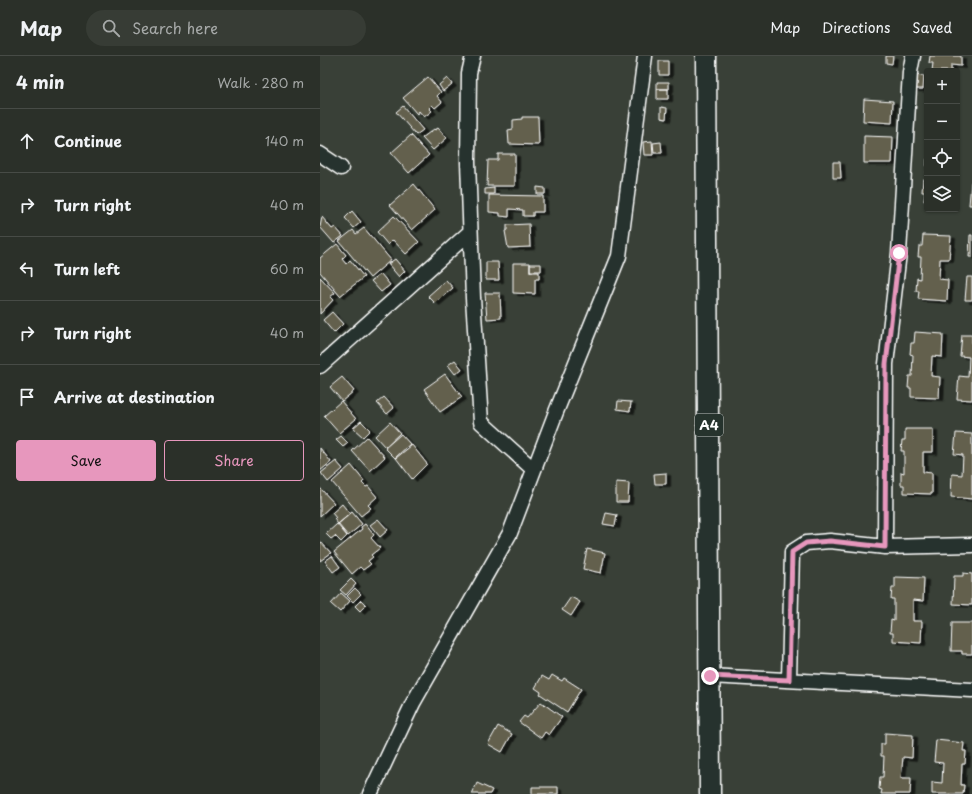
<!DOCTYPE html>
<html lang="en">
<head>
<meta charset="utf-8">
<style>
	body { margin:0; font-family:"Playpen Sans",sans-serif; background:#373c35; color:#f1f3f6 }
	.controls { position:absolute; right:12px; top:12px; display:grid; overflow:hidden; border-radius:4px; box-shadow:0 1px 3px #0004 }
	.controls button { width:36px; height:36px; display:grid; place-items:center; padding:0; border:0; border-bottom:1px solid #474b46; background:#2b3029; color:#f1f3f6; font:20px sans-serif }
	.stop { position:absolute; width:12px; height:12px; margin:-9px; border:3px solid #e797bd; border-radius:50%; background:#fff }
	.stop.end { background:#e797bd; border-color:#fff; box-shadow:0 1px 4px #0008 }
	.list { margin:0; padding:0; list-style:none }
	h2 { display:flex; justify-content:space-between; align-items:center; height:52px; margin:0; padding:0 16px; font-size:17px }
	h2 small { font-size:13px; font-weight:400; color:#a6a9a8 }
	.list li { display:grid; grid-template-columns:26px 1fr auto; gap:12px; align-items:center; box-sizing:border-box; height:64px; padding:0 16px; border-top:1px solid #474b46 }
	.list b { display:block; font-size:15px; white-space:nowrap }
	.list em { font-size:13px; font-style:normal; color:#a6a9a8 }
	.actions { display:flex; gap:8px; padding:12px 16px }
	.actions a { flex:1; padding:9px 0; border:1px solid #e797bd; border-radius:4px; text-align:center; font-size:14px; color:#e797bd }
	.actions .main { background:#e797bd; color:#111 }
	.icon { flex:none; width:22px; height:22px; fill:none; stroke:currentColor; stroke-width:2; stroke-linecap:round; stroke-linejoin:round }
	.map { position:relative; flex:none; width:652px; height:738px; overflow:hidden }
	header { display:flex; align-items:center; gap:24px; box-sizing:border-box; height:56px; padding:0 20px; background:#2b3029; border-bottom:1px solid #474b46 }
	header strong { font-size:19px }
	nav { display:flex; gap:22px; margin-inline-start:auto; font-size:14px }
	.search { width:280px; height:36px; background:#373c35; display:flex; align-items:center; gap:10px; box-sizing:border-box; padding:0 14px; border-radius:22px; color:#a6a9a8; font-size:15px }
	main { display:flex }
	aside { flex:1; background:#2b3029 }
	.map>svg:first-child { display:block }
	.building { fill:#64604d; stroke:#fff; filter:url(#shadow) }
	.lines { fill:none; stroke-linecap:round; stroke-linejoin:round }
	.minor-casing { stroke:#fff; stroke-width:17 }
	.highway-casing { stroke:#fff; stroke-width:23 }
	.minor { stroke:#26332d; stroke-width:14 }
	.highway { stroke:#26332d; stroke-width:20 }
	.route { stroke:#e797bd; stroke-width:5 }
	.labels { text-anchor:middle; stroke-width:3.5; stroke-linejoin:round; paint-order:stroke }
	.shield { fill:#26332d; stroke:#bec2c0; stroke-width:1 }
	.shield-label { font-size:13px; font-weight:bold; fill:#fff }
</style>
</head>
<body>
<header>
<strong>Map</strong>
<div class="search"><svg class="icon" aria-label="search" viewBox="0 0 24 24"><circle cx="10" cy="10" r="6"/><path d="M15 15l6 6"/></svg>Search here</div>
<nav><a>Map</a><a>Directions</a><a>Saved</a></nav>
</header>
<main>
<aside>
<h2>4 min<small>Walk · 280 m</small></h2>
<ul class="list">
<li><svg class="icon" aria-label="ahead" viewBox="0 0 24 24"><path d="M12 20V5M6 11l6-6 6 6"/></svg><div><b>Continue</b></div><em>140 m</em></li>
<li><svg class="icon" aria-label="right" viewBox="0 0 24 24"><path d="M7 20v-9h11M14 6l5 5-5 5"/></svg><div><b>Turn right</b></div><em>40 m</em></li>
<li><svg class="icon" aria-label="left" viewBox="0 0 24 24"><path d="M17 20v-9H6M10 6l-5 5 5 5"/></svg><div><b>Turn left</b></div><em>60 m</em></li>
<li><svg class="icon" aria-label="right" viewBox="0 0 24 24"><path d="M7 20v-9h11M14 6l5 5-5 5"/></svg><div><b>Turn right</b></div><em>40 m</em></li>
<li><svg class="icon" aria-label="arrive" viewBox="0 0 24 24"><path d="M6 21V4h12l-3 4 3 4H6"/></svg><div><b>Arrive at destination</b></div></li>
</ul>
<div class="actions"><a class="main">Save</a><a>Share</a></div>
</aside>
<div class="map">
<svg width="652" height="738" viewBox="0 0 652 738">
	<defs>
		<filter id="shadow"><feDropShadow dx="4.5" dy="2.5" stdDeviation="0" flood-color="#0009"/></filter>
	</defs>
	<rect width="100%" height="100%" fill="#394037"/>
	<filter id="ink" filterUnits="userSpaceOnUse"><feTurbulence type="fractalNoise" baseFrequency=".025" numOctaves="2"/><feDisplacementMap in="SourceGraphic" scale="8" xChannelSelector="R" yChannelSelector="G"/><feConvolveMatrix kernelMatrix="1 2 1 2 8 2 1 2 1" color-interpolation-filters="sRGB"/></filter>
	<g filter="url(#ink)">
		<path class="building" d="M 566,0 L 573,0 L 572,8 L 566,7 Z
			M 610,0 L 641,0 L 641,10 L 631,9 L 631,15 L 612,15 L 613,7 L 609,7 Z
			M 339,5 L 348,5 L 348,19 L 339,19 Z
			M 592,19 L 604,20 L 603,33 L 592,33 Z
			M 108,21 L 121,36 L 117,40 L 122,46 L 115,52 L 112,49 L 109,52 L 112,55 L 104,61 L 99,55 L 97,58 L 83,42 Z
			M 127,22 L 132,28 L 123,35 L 119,29 Z
			M 337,26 L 349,26 L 349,33 L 337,33 Z
			M 337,33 L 348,33 L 348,43 L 337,43 Z
			M 544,43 L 573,45 L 572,67 L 543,65 Z
			M 83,50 L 103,74 L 96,79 L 76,56 Z
			M 341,51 L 347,52 L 346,63 L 341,62 Z
			M 202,61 L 218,61 L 219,89 L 189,88 L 188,74 L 193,73 L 193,64 L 202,63 Z
			M 118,72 L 127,82 L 113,94 L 102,82 L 114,73 L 115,74 Z
			M 91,79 L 109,99 L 89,117 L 71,97 Z
			M 544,80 L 573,81 L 572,107 L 544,107 Z
			M 332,85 L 333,99 L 324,99 L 323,86 Z
			M 341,86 L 342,97 L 334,97 L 333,87 Z
			M 178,98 L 195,98 L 195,130 L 167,130 L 168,104 L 178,104 Z
			M 607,103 L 607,145 L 604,145 L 605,136 L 602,136 L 603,123 L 606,124 Z
			M 513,106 L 520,106 L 521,122 L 513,122 Z
			M 651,126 L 652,126 L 652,149 L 649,149 Z
			M 94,128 L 115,154 L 92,174 L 70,149 Z
			M 217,131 L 225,132 L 225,138 L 217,138 Z
			M 174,132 L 174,138 L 165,138 L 165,133 Z
			M 169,139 L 223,140 L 223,156 L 213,156 L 213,160 L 203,160 L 203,154 L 189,153 L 189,161 L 180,160 L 180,157 L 169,156 Z
			M 32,155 L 41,166 L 34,172 L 25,162 Z
			M 74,160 L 99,186 L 86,198 L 73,184 L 68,189 L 57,176 Z
			M 2,161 L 12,173 L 15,171 L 23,180 L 14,187 L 0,171 Z
			M 209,168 L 210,191 L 188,192 L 185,175 L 187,174 L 187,169 Z
			M 44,172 L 71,204 L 50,222 L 19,185 L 33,174 L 36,178 Z
			M 603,179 L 631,180 L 629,203 L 620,203 L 619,223 L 628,224 L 627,245 L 598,243 L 599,235 L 596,235 L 597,222 L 600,223 L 601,201 L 598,201 L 599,190 L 602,190 Z
			M 650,179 L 652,179 L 652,201 L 649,201 Z
			M 17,188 L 26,199 L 22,203 L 26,208 L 30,204 L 44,221 L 20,240 L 0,216 L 0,202 Z
			M 75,203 L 85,215 L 79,221 L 68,208 Z
			M 166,206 L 178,206 L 179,224 L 166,224 Z
			M 193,207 L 210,207 L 210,216 L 219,216 L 219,223 L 215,223 L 215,238 L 193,237 Z
			M 210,208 L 221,208 L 221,215 L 210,215 Z
			M 61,218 L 70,229 L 61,236 L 51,225 Z
			M 0,221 L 15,237 L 10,241 L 13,244 L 0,258 Z
			M 647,221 L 652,221 L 652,244 L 645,244 Z
			M 126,224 L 133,232 L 115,247 L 108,240 Z
			M 165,237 L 180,237 L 181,262 L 167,263 Z
			M 12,256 L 23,268 L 14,277 L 3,264 Z
			M 595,276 L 623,278 L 622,301 L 612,300 L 611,320 L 620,321 L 619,342 L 591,341 L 591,332 L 588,332 L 589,320 L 592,320 L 593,299 L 590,298 L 591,287 L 594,287 Z
			M 642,279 L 652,279 L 652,344 L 637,343 L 639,320 L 648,321 L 649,301 L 640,300 Z
			M 135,304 L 142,313 L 135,318 L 128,309 Z
			M 125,318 L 142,341 L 120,356 L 104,333 Z
			M 22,321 L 34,335 L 22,345 L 10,331 Z
			M 64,341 L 74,352 L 67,358 L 57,347 Z
			M 21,345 L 36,363 L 19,377 L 4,360 Z
			M 298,345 L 311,346 L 310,355 L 297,353 Z
			M 41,365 L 50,374 L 43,381 L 33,372 Z
			M 70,366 L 80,377 L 65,391 L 55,380 Z
			M 585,373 L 613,373 L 613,396 L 603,396 L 603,416 L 612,417 L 612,438 L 584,437 L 584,429 L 581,429 L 581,416 L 584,417 L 584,395 L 581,395 L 582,384 L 585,384 Z
			M 636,377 L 652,378 L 652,443 L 631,441 L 632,418 L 642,419 L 643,399 L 634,398 Z
			M 81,378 L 90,388 L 75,402 L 65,392 Z
			M 21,380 L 28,387 L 23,391 L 16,384 Z
			M 47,381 L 65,401 L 50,415 L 32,395 Z
			M 92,389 L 107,408 L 92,423 L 76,402 Z
			M 0,392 L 11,406 L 0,415 Z
			M 16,405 L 23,413 L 8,426 L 1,417 Z
			M 31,409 L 44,425 L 42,427 L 46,431 L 48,430 L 57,441 L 48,449 L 51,452 L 41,460 L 12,426 Z
			M 346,417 L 346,428 L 335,428 L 334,418 Z
			M 296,426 L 309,427 L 308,446 L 296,446 Z
			M 0,432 L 14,447 L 0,460 Z
			M 22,448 L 30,458 L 18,468 L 14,463 L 16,462 L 12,457 Z
			M 32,456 L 42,468 L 28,480 L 18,468 Z
			M 286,457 L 297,459 L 295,470 L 283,468 Z
			M 58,463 L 68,474 L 60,481 L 50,469 Z
			M 17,468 L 27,480 L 21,486 L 15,480 L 11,483 L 6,478 Z
			M 45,468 L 54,479 L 51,482 L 60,492 L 51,499 L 53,501 L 48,505 L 51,508 L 43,514 L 40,511 L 32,518 L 14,496 L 42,473 L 41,471 Z
			M 0,485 L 11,497 L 0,505 Z
			M 267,493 L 285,497 L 281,517 L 263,513 Z
			M 12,500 L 20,511 L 13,516 L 5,505 Z
			M 643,517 L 652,518 L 652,549 L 633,548 L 634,520 L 643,520 Z
			M 575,521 L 604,522 L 603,545 L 593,544 L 593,565 L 602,565 L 601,587 L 573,585 L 573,577 L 570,577 L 571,564 L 574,565 L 574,543 L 571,543 L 572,532 L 575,532 Z
			M 31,523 L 36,528 L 26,539 L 20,534 Z
			M 35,532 L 41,538 L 33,546 L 27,540 Z
			M 21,537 L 30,545 L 20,556 L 11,548 Z
			M 251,541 L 260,546 L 251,560 L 242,554 Z
			M 41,544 L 46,549 L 40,555 L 35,550 Z
			M 632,567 L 652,567 L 652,598 L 642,598 L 642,595 L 631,595 Z
			M 232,619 L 242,625 L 244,622 L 261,633 L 247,656 L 220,638 L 221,636 L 215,632 L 222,620 L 229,624 Z
			M 221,646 L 242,661 L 229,679 L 225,676 L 221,682 L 199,666 L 204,660 L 207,662 Z
			M 178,670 L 192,678 L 182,696 L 168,688 Z
			M 565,677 L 593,679 L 592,702 L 583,701 L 581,722 L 591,722 L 590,738 L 561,738 L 562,734 L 559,733 L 560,721 L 563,721 L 564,700 L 561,700 L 561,688 L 565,688 Z
			M 616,684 L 644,687 L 643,695 L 646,695 L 645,708 L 642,708 L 641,729 L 644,729 L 643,738 L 612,738 L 612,726 L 622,727 L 623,707 L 614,706 Z
			M 157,727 L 172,734 L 170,738 L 152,738 Z
			M 212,731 L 238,731 L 238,738 L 212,738 Z"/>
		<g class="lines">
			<g class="minor-casing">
				<path id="minor" d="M 153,0 L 149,17 L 148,106 L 153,242 L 161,366 L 214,414
					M 0,98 L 21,112
					M 0,310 L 150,176
					M 565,491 L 566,308 L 579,197 L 590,16 L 593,0
					M 390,620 L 652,634
					M 469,624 L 472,496 L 486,487 L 510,485 L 565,491 L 652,489
					M 50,738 L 93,647 L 190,477 L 236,356 L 299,200 L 325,0"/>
			</g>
			<g class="highway-casing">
				<path id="highway" d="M 386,0 L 390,738"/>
			</g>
			<use href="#minor" class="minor"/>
			<use href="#highway" class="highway"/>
		</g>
	</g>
	<g class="lines" filter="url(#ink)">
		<path class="route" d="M 390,620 L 469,624 L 472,496 L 486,487 L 510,485 L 565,491 L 566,308 L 579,197"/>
	</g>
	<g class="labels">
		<rect class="shield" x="375" y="358" width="28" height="22" rx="3"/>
		<g class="shield-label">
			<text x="389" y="374">A4</text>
		</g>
	</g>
</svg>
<div class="controls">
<button>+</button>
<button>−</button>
<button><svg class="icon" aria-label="locate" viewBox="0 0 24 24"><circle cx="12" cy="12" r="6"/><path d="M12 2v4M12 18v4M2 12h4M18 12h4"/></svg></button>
<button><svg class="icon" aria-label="layers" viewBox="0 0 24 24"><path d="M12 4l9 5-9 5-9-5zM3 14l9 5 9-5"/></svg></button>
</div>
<div class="stop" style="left:579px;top:197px"></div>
<div class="stop end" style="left:390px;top:620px"></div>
</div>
</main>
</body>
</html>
